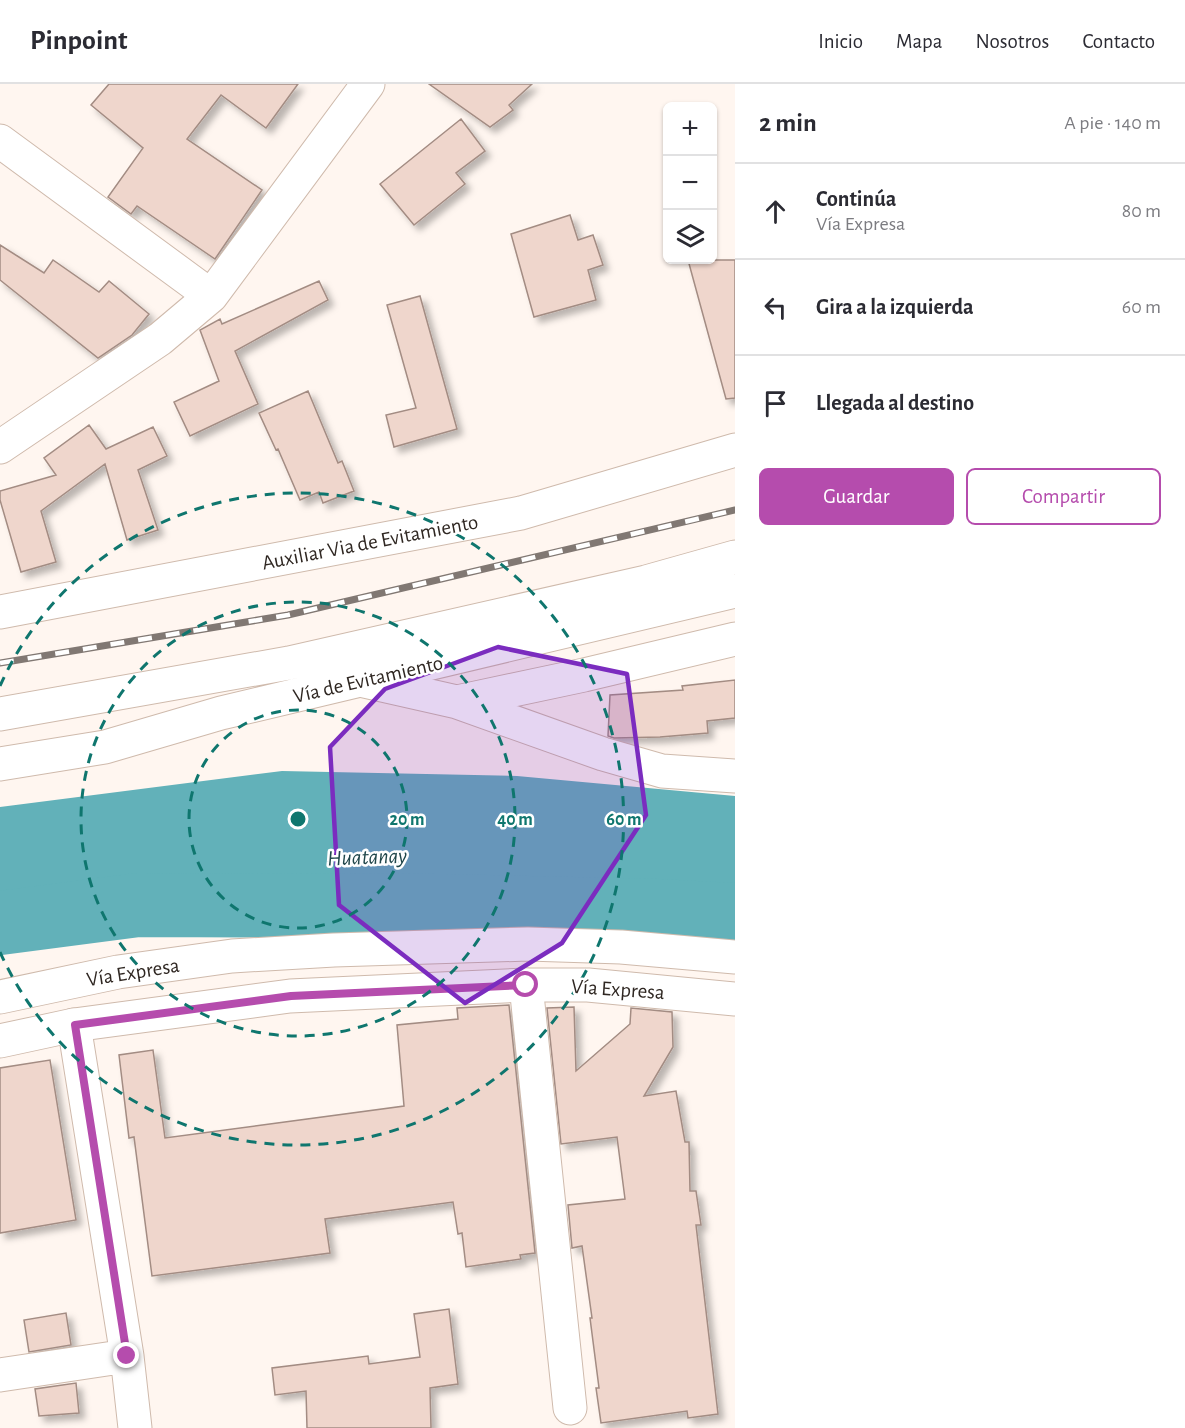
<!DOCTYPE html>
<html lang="es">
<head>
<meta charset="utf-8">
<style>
	body { margin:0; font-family:"Alegreya Sans",sans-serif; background:#f2f2f3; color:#2b2b33 }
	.controls { position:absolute; right:18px; top:18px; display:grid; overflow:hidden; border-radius:9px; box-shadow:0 2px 4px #0004 }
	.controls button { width:54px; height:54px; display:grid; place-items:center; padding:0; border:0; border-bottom:2px solid #e1e1e2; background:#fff; color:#2b2b33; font:30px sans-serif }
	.stop { position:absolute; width:18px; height:18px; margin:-14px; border:4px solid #b54cad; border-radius:50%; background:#fff }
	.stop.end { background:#b54cad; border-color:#fff; box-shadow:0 2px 6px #0008 }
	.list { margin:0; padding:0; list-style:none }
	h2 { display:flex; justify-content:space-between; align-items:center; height:78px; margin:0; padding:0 24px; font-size:26px }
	h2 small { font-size:20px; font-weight:400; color:#7c7c81 }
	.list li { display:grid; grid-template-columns:39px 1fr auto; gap:18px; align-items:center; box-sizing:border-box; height:96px; padding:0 24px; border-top:2px solid #e1e1e2 }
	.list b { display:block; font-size:22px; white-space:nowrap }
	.list p { margin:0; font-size:20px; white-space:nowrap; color:#7c7c81 }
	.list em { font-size:20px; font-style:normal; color:#7c7c81 }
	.actions { display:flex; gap:12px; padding:18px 24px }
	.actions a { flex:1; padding:14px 0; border:2px solid #b54cad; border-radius:9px; text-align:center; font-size:21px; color:#b54cad }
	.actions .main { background:#b54cad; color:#fff }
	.icon { flex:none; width:33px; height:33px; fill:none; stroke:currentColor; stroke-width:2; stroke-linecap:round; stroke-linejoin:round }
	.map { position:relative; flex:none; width:735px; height:1344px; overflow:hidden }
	header { display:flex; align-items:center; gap:36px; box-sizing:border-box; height:84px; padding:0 30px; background:#fff; border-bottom:2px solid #e1e1e2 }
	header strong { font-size:28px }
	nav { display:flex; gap:33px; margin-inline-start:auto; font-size:21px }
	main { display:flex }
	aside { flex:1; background:#fff }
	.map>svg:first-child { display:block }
	.water { fill:#62b1b9 }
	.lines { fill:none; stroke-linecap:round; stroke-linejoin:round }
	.river { stroke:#62b1b9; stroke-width:64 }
	.building { fill:#efd6cc; stroke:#a38c83; stroke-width:1.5; filter:url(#shadow) }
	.street-casing { stroke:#cfbaac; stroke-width:35 }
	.primary-casing { stroke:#cfbaac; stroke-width:35 }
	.highway-casing { stroke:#cfbaac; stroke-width:35 }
	.street { stroke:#fff; stroke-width:33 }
	.primary { stroke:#fff; stroke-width:33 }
	.highway { stroke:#fff; stroke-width:33 }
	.rail-casing { stroke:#817873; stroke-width:7 }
	.rail { stroke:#fff; stroke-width:4.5; stroke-dasharray:14; stroke-linecap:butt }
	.route { stroke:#b54cad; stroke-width:8 }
	.marked { fill:#7b2cbf; fill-opacity:0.2; stroke:#7b2cbf; stroke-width:4.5; stroke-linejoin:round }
	.ring { fill:none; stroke:#0f766e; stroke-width:3; stroke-dasharray:10 8 }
	.labels { text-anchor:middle; stroke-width:5; stroke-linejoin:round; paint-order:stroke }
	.street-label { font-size:21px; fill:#2f2722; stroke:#fff }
	.water-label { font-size:22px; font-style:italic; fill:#20464a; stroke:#fff }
	.centre { fill:#0f766e; stroke:#fff; stroke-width:3 }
	.ring-label { font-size:18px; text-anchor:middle; font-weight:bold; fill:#0f766e; stroke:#fff; stroke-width:5; stroke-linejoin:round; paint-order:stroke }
</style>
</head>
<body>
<header>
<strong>Pinpoint</strong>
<nav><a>Inicio</a><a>Mapa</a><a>Nosotros</a><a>Contacto</a></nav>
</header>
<main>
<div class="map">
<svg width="735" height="1344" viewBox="0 0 735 1344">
	<defs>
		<filter id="shadow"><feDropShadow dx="5.5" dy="5.5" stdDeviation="3" flood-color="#0004"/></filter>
	</defs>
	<rect width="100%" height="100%" fill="#fff6f0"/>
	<path class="water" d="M 282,687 L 517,692 L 735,712 L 735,831 L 659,827 L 445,822 L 138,821 L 0,839 L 0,723 Z"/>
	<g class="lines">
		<path class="river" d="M 0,839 L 138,821 L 445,822 L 659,827 L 735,831"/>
	</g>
	<path class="building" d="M 109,0 L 298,0 L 266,44 L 221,11 L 187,55 L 262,106 L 215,175 L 137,122 L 131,130 L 108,113 L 143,64 L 91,21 Z
		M 429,0 L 532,0 L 509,21 L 513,26 L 490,43 Z
		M 461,35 L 485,67 L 456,89 L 465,100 L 414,141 L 380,100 Z
		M 570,131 L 578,156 L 593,151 L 603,181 L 588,186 L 596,216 L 534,233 L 511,150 Z
		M 0,161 L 44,189 L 53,176 L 99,208 L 109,197 L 149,230 L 132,251 L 98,274 L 0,196 Z
		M 688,176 L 735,176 L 735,314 L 726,315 Z
		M 319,197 L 328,216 L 235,267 L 258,320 L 190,352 L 174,318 L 219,297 L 200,246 L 220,235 L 222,240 Z
		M 420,212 L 457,345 L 394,363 L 386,331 L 416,324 L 387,221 Z
		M 308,307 L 338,379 L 342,377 L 354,407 L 323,419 L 319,408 L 300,416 L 278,365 L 276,366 L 259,329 Z
		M 89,341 L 106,365 L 153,343 L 167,372 L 138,386 L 158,446 L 127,456 L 105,380 L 41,427 L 56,478 L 21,488 L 0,416 L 0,407 L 56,391 L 44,374 Z
		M 735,596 L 735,634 L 707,637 L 708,649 L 660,653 L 614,654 L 608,652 L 610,611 L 683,606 L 682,602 Z
		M 509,921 L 535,1169 L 520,1171 L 521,1175 L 466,1183 L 462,1149 L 458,1150 L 453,1118 L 325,1135 L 330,1169 L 152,1192 L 134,1053 L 129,1054 L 119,971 L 153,966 L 165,1054 L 404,1022 L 397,941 L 458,935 L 457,924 Z
		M 574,923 L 576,987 L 630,940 L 631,924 L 672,928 L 673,963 L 644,1012 L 676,1007 L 685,1058 L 689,1058 L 690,1107 L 696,1107 L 701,1141 L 696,1141 L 718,1330 L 688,1334 L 687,1327 L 601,1339 L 596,1304 L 599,1304 L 590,1234 L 592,1234 L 582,1162 L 572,1164 L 568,1121 L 625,1115 L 617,1053 L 561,1060 L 547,924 Z
		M 50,976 L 76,1136 L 0,1149 L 0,984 Z
		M 449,1225 L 458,1300 L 430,1304 L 431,1344 L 307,1344 L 306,1307 L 275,1311 L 272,1284 L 368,1272 L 369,1280 L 420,1273 L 414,1230 Z
		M 66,1229 L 71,1261 L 29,1268 L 24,1236 Z
		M 76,1299 L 79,1329 L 39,1332 L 35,1305 Z"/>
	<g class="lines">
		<g class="street-casing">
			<path id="street" d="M 0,57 L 211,212
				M 0,363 L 160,255 L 211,212 L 368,0
				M 0,528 L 521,429 L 735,366
				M 364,597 L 457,618 L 603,670 L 662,687 L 735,692
				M 457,618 L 584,591 L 735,555
				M 526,901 L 570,1324
				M 74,941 L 127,1272 L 135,1344
				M 0,1291 L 127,1272"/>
		</g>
		<g class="primary-casing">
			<path id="primary" d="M 0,913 L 118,888 L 232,872 L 334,866 L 528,860 L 621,863 L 735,873
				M 0,957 L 74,941 L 290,912 L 526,901 L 588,901 L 735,915"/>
		</g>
		<g class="highway-casing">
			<path id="highway" d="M 0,630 L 289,579 L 646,498 L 735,473
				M 0,680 L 105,663 L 221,629 L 735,507"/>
		</g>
		<use href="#street" class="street"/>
		<use href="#primary" class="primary"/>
		<use href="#highway" class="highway"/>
		<g class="rail-casing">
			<path id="rail" d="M 0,579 L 288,531 L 735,426"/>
		</g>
		<use href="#rail" class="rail"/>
	</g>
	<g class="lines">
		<path class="route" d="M 127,1272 L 75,941 L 291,912 L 526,901"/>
	</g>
	<path class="marked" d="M 498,563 L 627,590 L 646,731 L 562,859 L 465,919 L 339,821 L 330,663 L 385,605 Z"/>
	<g class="ring">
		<circle cx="298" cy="735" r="109"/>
		<circle cx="298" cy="735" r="217"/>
		<path d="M0 602A326 326 0 1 1 0 868"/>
	</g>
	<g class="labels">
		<g class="street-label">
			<text transform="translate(370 458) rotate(-11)" y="7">Auxiliar Via de Evitamiento</text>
			<text transform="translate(368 595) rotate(-13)" y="7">Vía de Evitamiento</text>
			<text transform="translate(133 888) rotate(-9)" y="7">Vía Expresa</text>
			<text transform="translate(618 905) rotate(4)" y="7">Vía Expresa</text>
		</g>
		<g class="water-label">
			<text transform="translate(367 772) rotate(-2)" y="8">Huatanay</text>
		</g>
	</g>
	<circle cx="298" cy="735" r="9" class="centre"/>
	<g class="ring-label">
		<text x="407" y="741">20 m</text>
		<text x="515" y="741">40 m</text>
		<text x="624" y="741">60 m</text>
	</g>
</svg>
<div class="controls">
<button>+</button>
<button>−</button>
<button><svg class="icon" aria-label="layers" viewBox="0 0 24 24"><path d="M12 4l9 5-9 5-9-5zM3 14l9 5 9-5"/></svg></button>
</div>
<div class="stop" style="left:526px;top:901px"></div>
<div class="stop end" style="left:127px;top:1272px"></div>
</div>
<aside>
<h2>2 min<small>A pie · 140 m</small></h2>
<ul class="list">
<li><svg class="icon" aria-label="ahead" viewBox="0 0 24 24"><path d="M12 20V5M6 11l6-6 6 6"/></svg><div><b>Continúa</b><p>Vía Expresa</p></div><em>80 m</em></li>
<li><svg class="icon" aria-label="left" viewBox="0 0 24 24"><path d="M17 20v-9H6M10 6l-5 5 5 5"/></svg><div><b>Gira a la izquierda</b></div><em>60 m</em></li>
<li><svg class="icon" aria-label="arrive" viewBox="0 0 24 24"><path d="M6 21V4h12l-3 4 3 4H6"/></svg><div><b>Llegada al destino</b></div></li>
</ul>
<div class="actions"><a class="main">Guardar</a><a>Compartir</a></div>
</aside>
</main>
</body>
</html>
